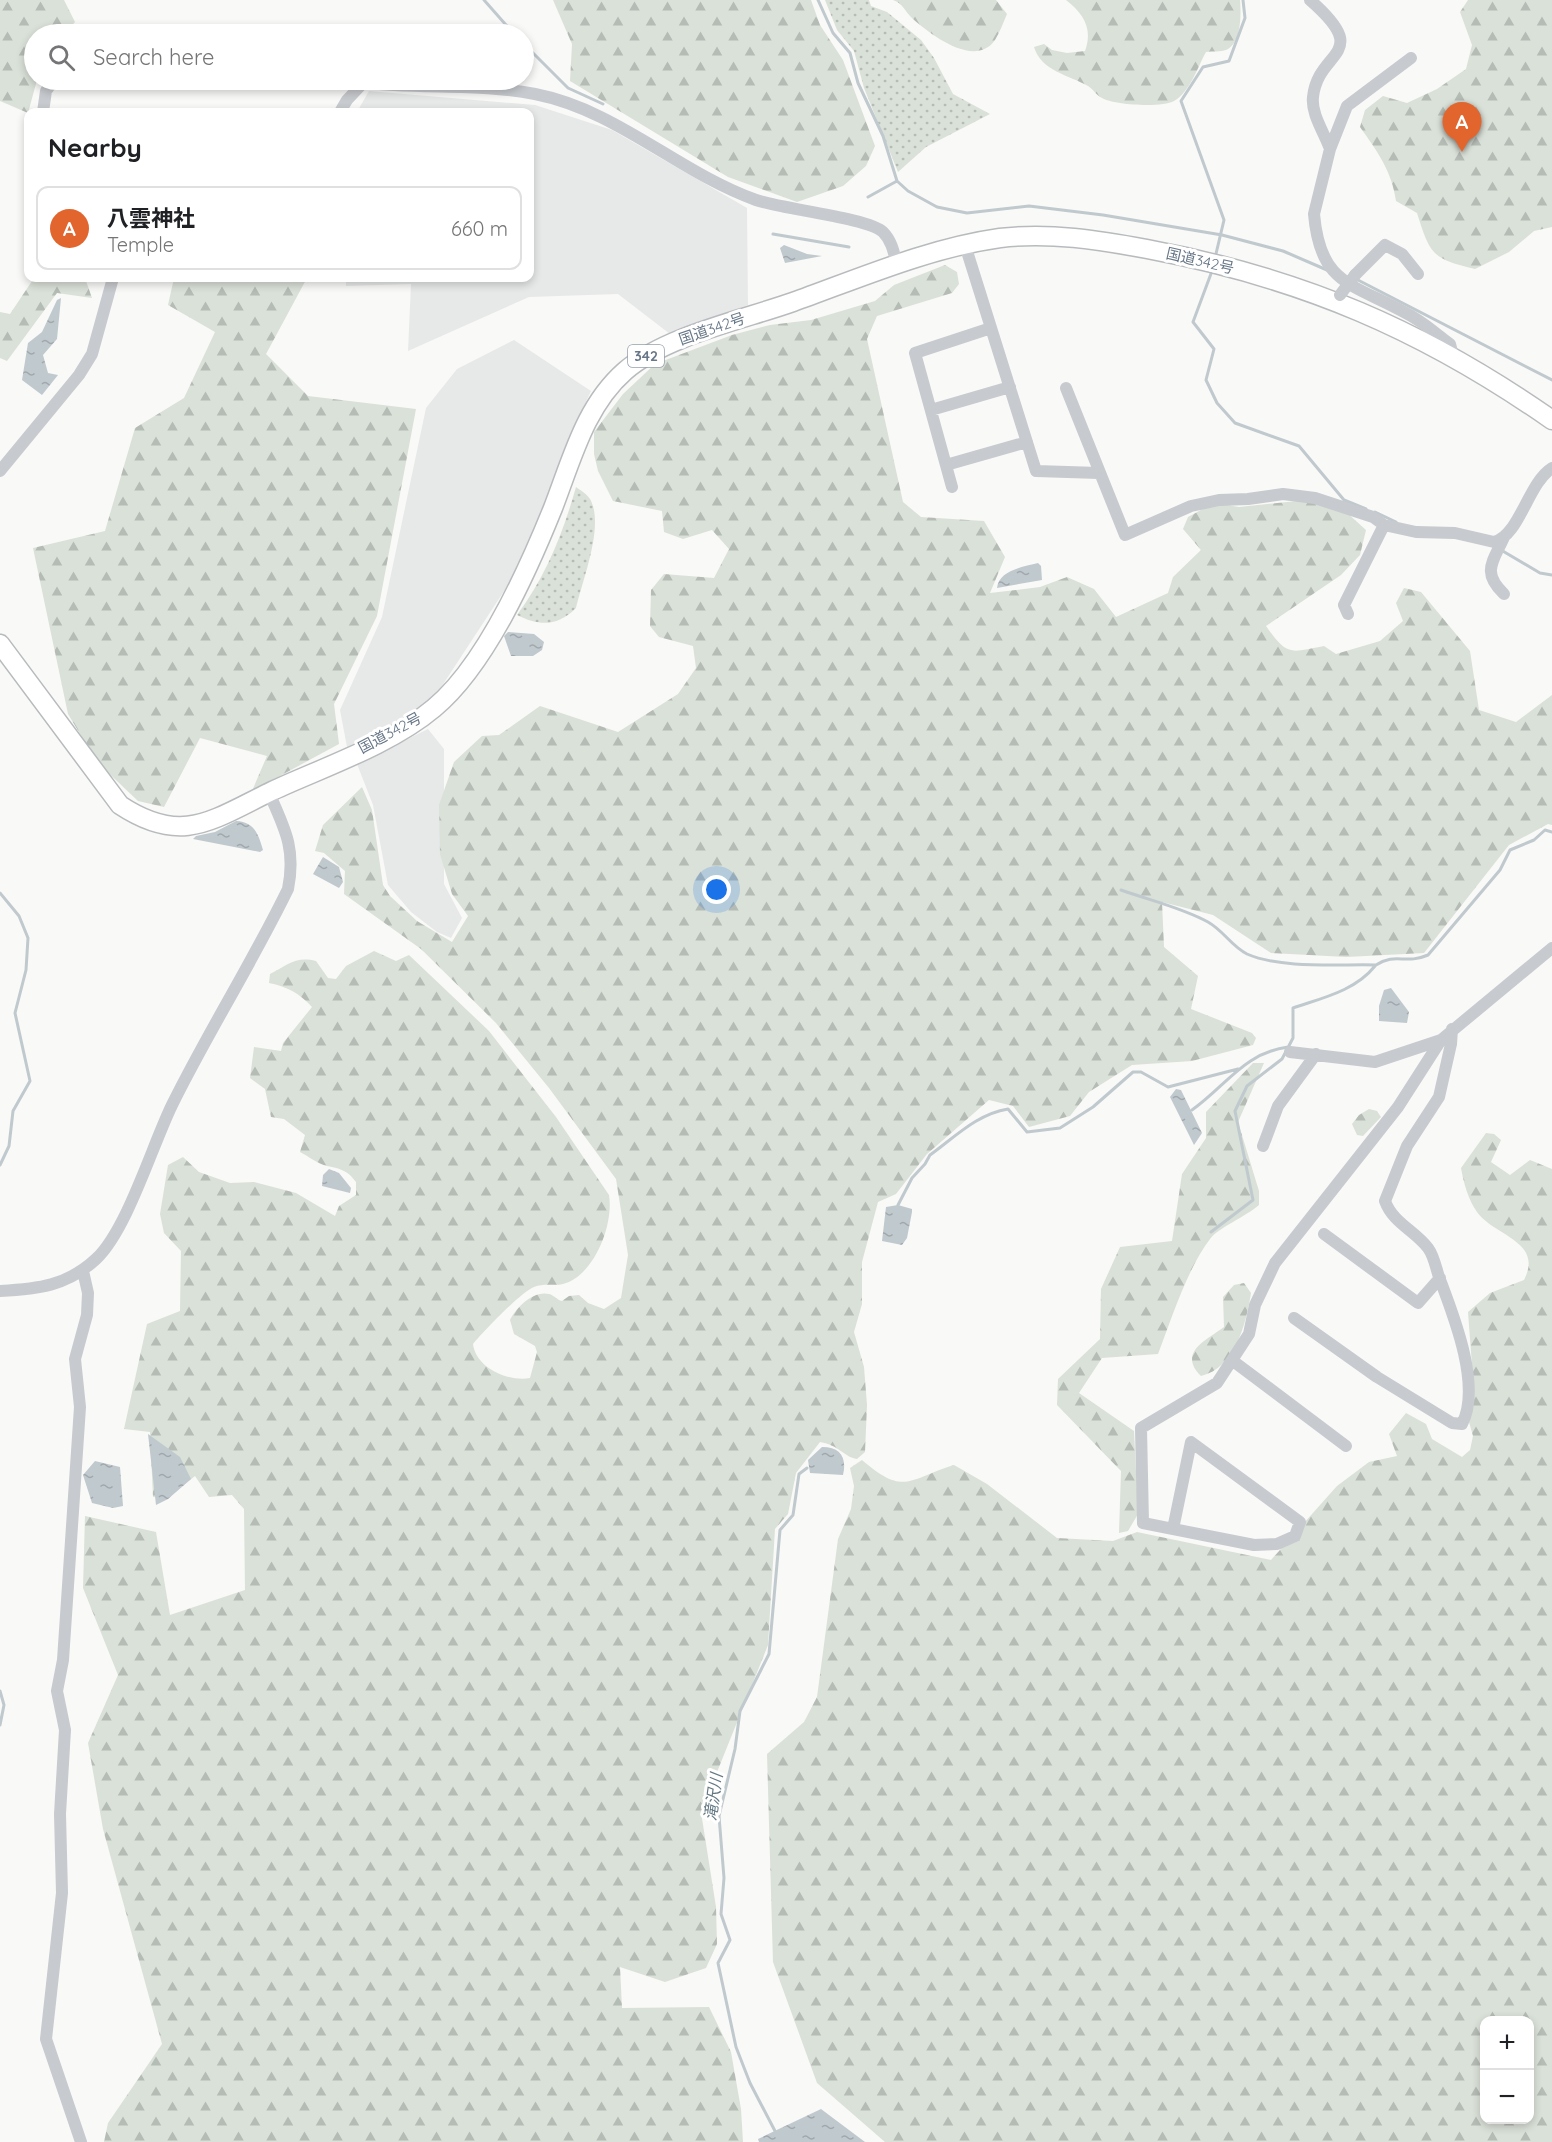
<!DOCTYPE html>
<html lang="en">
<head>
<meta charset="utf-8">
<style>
	body { margin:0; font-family:Quicksand,"Noto Sans JP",sans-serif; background:#f2f2f2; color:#202124 }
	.controls { position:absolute; right:18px; bottom:18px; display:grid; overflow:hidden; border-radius:12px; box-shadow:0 3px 9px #0003 }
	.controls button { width:54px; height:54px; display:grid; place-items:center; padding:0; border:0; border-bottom:2px solid #e0e0e0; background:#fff; color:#202124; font:30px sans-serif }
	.you { position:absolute; left:717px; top:890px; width:21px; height:21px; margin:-15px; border:4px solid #fff; border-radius:50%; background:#1a73e8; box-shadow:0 0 0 9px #1a73e833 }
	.badge { display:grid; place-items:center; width:39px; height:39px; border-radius:50%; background:#e2652e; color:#fff; font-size:20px; font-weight:700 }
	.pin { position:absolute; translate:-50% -50px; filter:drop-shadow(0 2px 3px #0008) }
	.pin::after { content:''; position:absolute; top:32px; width:21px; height:18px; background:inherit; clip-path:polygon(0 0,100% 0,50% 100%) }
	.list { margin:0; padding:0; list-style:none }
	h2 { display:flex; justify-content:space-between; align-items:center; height:78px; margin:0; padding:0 24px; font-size:26px }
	h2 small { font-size:20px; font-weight:400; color:#757577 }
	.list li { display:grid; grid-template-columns:39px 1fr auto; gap:18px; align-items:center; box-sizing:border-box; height:84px; margin:0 12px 12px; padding:0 12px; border:2px solid #e0e0e0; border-radius:12px }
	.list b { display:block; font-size:22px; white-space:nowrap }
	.list p { margin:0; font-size:20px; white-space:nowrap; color:#757577 }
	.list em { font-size:20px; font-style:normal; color:#757577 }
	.icon { flex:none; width:33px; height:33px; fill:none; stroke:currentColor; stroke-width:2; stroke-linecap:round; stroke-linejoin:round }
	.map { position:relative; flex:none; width:1552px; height:2142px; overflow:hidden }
	.search { position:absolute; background:#fff; box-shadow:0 3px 9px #0003; left:24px; top:24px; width:510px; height:66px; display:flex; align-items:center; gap:15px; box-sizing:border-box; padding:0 21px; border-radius:33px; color:#757577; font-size:22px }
	.panel { position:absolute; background:#fff; box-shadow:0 3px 9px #0003; left:24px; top:108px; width:510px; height:174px; border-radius:12px }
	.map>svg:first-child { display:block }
	.built { fill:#e7e8e8 }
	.grass { fill:url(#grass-dots) }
	.forest { fill:url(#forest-firs); fill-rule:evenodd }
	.water { fill:url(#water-ripples) }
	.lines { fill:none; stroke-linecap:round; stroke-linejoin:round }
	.stream { stroke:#c0c9ce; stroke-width:3 }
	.highway-casing { stroke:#b8bbbe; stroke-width:21 }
	.minor { stroke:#c7cace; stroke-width:12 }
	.highway { stroke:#fff; stroke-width:18 }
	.minor-bridge { stroke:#c7cace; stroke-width:12 }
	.labels { text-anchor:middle; stroke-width:6; stroke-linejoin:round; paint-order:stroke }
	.shield { fill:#fff; stroke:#95a0ab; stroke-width:1.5 }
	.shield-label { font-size:14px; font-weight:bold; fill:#687787 }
	.street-label { font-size:15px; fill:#687787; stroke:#fff }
	.water-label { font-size:16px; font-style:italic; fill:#647883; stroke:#fff }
</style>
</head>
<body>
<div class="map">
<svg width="1552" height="2142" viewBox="0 0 1552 2142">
	<defs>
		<pattern id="grass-dots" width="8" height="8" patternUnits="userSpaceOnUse" patternTransform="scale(1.5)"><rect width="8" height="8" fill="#dae1d8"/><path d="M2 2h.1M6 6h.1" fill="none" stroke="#b5bbb5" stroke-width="1.8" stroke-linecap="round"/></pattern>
		<pattern id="forest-firs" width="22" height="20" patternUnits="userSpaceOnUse" patternTransform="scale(1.5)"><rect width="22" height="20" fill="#dae1d8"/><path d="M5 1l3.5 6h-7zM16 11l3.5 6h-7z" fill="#b5bbb5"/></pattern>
		<pattern id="water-ripples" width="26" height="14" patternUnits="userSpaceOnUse" patternTransform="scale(1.5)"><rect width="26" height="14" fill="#c0c9ce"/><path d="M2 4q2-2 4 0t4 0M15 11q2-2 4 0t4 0" fill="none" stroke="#a0a8ad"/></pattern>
	</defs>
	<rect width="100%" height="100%" fill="#f9f9f7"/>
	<path class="built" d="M 369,91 L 535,105 L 612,130 L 747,208 L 748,305 L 670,334 L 618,294 L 529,297 L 408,351 L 411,284 L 346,286 L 346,278 L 530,278 L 530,112 L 357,112 Z
		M 514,340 L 591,391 L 571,434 L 530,544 L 512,579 L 436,695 L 409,715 L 347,747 L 340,710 L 382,617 L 426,408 L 457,369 Z
		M 428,729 L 444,749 L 444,884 L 462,918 L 451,938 L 437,932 L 411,912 L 388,885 L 373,805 L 357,764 Z"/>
	<path class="grass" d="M 825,0 L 869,0 L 871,6 L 887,12 L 921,40 L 934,58 L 953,94 L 990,114 L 926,147 L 898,172 L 864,88 L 854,51 L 837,30 Z
		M 576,487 C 580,490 587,494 590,499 C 605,525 582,581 576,608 C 557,627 539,626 517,615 C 546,576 563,533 576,487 Z"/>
	<path class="forest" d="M 0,0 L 64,0 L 75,22 L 64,34 L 34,34 L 34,80 L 37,80 L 28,113 L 0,101 Z
		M 553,0 L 811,0 L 820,25 L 843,60 L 875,146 L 866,166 L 843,186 L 797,202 L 728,177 L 570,81 L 572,44 Z
		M 893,0 L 996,0 L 1007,14 C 1003,23 1000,32 995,40 C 975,69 930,34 913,19 C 905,12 903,3 893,0 Z
		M 1066,0 L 1240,0 C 1241,13 1242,43 1226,50 C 1221,52 1212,51 1206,52 C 1197,68 1190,92 1174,101 C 1162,108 1113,105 1102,98 C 1096,95 1093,89 1088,86 C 1069,75 1041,71 1034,47 L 1044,44 L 1052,50 L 1067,53 L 1085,51 C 1093,29 1084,14 1066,0 Z
		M 1468,0 L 1552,0 L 1552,227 L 1534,231 L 1509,252 L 1475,269 C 1432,259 1430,254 1417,213 L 1396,201 C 1392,171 1377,151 1360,127 L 1365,110 L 1383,96 L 1407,103 L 1437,89 L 1466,69 L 1472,45 L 1460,12 Z
		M 945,265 L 957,272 L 959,284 L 952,293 L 877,316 L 867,339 L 903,502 L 921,517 L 984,521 L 1005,557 L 990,593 L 1040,587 L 1067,577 L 1094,589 L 1116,617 L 1168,593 L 1173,577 L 1201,550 L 1183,529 L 1188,517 L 1214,503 L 1239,507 L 1307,500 L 1345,511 L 1366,530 L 1360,555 L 1341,575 L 1266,626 C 1287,656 1289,653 1324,646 L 1336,654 L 1380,641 L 1403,621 L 1396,603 L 1404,588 L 1421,592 L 1470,651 L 1479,710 L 1516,722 L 1552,695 L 1552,825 L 1548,824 L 1509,845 L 1424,953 L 1346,957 L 1271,953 L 1213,915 L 1162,902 L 1164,947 L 1198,976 L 1191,1009 L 1252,1033 L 1256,1038 L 1253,1045 L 1192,1061 L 1132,1065 L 1089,1092 L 1070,1116 L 1029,1127 L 1013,1106 L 989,1100 L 927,1154 L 896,1194 L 878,1202 L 862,1262 L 862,1304 L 854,1332 L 864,1367 L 867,1405 L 865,1452 L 857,1459 C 844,1457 839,1445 820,1442 L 796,1473 L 788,1514 L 775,1529 L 768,1645 L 701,1812 L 716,1907 L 717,1944 L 706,1968 L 665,1982 L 620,1967 L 622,2008 L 709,2007 L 731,2052 L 741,2109 L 743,2142 L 104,2142 L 108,2123 L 162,2044 L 103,1829 L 88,1743 L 118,1675 L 83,1588 L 85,1516 L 156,1532 L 170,1615 L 245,1590 L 244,1509 L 232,1495 L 209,1497 L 195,1476 L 168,1498 L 153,1497 L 150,1432 L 124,1429 L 147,1324 L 180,1311 L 181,1251 L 164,1233 L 160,1214 L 168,1165 L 183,1157 L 199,1172 L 230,1183 L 254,1182 L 296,1193 L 335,1216 L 339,1206 L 356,1195 L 356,1182 C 347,1170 341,1169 327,1166 C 318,1164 308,1156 300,1152 L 305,1135 L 284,1119 L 271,1117 L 265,1089 L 250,1078 L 254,1047 L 281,1051 L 283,1043 L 312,1007 C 299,993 288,987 269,983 L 270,974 C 288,965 295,956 316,961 L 328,978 L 336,979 L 346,966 L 374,951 L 396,961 L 409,955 L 489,1031 L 556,1117 L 609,1195 C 614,1225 594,1276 563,1284 C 554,1286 543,1283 534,1287 C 521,1292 483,1332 473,1344 C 476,1368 508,1382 530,1378 L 537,1352 L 535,1346 L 514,1334 L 510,1320 C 516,1308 533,1290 549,1294 C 554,1295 557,1300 562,1301 L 569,1296 L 579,1295 L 588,1303 L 604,1309 L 621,1298 L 628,1255 L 616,1179 L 549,1088 L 496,1023 L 421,949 L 344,894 L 345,871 L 324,853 L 315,851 L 323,825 L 362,787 L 372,810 L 383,885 L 390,896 L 417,921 L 452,942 L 468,916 L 452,894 L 440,854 L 439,805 L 454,762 L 482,736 L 499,735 L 540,706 L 618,732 L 678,694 L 696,668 L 693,646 L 659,637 L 650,626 L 651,590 L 664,574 L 714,578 L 729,549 L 712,530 L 683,539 L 664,532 L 662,511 L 613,501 L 598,471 L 594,454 L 594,432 L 623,394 L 655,364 L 732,335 L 770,325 L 811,320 L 875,301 L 894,285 Z
		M 34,278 L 85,278 L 92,298 L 57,293 L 7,361 L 0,358 L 0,312 L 10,314 Z
		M 174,278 L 307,278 L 266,354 L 308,396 L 416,409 L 377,616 L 334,704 L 339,744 L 252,791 L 267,756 L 200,738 L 164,807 L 138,801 L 97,762 L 68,714 L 33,548 L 105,531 L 135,428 L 184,398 L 215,332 L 168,305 Z
		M 1253,1063 L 1264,1063 L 1238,1122 L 1259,1191 L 1259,1205 C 1245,1217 1218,1228 1210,1239 C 1188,1267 1171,1320 1158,1354 L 1102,1358 L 1079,1393 L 1134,1431 L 1138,1514 L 1128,1531 L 1119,1533 L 1121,1471 L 1057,1405 L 1058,1379 L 1100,1339 L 1101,1289 L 1120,1247 L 1172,1241 L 1182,1174 L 1206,1138 L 1206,1112 Z
		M 1369,1109 L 1377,1111 L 1381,1117 L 1363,1136 L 1357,1135 L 1352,1124 L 1359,1115 Z
		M 1486,1133 L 1494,1134 L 1501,1140 L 1491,1162 L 1510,1175 L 1530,1160 L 1552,1169 L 1552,2142 L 885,2142 L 817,2083 L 773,1962 L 767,1754 L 804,1722 L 817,1697 L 838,1539 L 851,1509 L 854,1486 L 850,1468 L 862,1460 C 904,1496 907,1480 954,1465 L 987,1484 L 1057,1538 L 1113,1541 L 1137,1532 L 1271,1560 L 1337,1486 L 1369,1462 L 1397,1456 L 1389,1434 L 1406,1413 L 1426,1424 L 1432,1439 L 1462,1457 L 1470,1450 L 1473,1436 L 1469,1422 L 1474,1392 L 1468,1312 L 1490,1293 L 1524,1280 C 1544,1241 1494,1236 1477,1212 C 1468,1199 1464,1184 1461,1168 ZM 1484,2020 L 1530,2020 L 1530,2120 L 1484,2120 Z
		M 1244,1283 L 1251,1293 C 1246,1324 1235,1368 1201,1376 C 1177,1352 1207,1340 1224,1327 L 1223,1297 L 1234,1285 Z"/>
	<path class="water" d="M 784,245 L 807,254 L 822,256 L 785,263 L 780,248 Z
		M 61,298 L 57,339 L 43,355 L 48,373 L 58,375 L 42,395 L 22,380 L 28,343 L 42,332 L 57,300 Z
		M 1038,563 L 1041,566 L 1042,580 L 997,588 C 999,570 1023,567 1038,563 Z
		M 508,632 L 534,634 L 544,642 L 542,650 L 533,656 L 511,656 L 504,636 Z
		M 236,821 C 254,822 258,833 263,850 L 260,852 L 193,839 L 196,836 L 215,832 Z
		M 323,857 L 339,867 L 343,882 L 339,888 L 313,874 Z
		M 1391,988 L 1409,1012 L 1407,1023 L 1379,1021 L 1379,1006 L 1384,990 Z
		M 1176,1089 L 1181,1090 L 1202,1133 L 1194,1145 L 1170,1097 Z
		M 329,1169 L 339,1173 L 351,1188 L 350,1193 L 322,1186 L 323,1175 Z
		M 898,1205 L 912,1209 L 912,1212 L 907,1238 L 902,1245 L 882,1241 L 886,1207 Z
		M 148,1434 L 180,1457 L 191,1479 L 168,1499 L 156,1505 Z
		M 822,1447 C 841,1447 847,1458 843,1475 L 810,1473 L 808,1460 Z
		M 95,1461 L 120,1467 L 123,1506 L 113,1508 L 92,1503 L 83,1475 Z
		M 821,2109 L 865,2142 L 759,2142 L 758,2139 Z"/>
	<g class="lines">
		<path class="stream" d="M 484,0 L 514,34
			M 818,0 L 833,33 L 850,53 L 858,83 L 883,136 L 897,181 L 908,191 L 937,207 L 967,213 L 1029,206 L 1103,215 L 1222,235 L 1283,251 L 1327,270
			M 524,44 L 568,88 L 603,104
			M 868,197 L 897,181
			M 773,234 L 849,247
			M 1215,258 L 1224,220 L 1181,101 L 1203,67 L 1229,61 L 1245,18 L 1243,0
			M 1212,271 L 1193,322 L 1214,349 L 1206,380 L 1217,403 L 1235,423 L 1299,446 L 1344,500 L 1366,509
			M 1356,279 L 1552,380
			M 1375,512 L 1396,522
			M 1501,550 L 1540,573 L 1552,575
			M 1121,890 C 1149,900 1183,908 1208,922 C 1224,931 1231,946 1247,954 C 1281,969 1339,964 1376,965 C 1396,952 1405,965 1428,955 L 1500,870 L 1510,850 L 1534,840 L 1545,830 L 1552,832
			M 0,893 L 19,916 L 28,938 L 26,970 L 15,1013 L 30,1081 L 13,1111 L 9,1146 L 0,1165
			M 1192,1110 C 1227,1085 1244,1053 1288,1047
			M 898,1205 L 912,1178 L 925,1164 L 930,1155 C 955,1137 977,1114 1008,1109 L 1027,1132 L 1060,1128 L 1093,1107 L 1133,1072 L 1141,1072 L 1168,1087 L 1238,1069
			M 1211,1232 L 1253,1200 L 1235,1111 L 1247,1086 L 1282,1059 L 1293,1038 L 1293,1008 C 1322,998 1355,991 1375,966
			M 0,1691 L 4,1705 L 0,1725
			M 775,2131 L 750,2083 L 736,2047 L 718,1963 L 730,1940 L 721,1914 L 724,1878 L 719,1816 L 735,1749 L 740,1711 L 769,1654 L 780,1530 L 793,1515 L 799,1474 L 807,1468"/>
		<g class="highway-casing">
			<path id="highway" d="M 0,644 L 120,805 C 182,846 212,820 272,791 C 324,767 390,745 434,708 C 486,665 528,570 553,508 C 572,459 585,406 625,371 C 665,336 742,320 793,302 C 860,278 929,248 1000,238 C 1049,232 1099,240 1147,249 C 1302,278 1423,330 1552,420"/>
		</g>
		<path class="minor" d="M 1310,0 C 1374,56 1318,49 1313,97 C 1311,114 1324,132 1330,149
			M 1411,58 L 1347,106 L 1330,149 L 1314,214 C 1320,284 1351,283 1404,312 C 1421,320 1435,333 1450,344 L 1453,356
			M 349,80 C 410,91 474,82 535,94 C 617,110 678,172 756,200 C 781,209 869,218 883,232 C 892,241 894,253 897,265
			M 43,112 L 46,91 L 54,80
			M 340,112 L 347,100 L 364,82
			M 965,245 L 1036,471 L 1099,473
			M 1355,275 L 1385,245 L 1402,254 L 1418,274
			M 1066,388 L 1125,535 L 1191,506 L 1219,500 L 1248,499 L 1283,494 L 1315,498 L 1373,517 L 1384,525 L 1416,532 L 1455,533 L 1494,542 C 1520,535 1528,483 1552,468
			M 931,410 L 1010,387
			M 946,465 L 1027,442
			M 0,471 L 79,375 L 92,354 L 113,278
			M 952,487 L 915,353 L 991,328
			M 1504,594 C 1481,572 1493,562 1504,537
			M 1348,614 L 1344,605 L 1384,525
			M 1290,1052 L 1375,1062 L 1441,1040
			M 1263,1146 L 1278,1106 L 1316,1054
			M 1324,1234 L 1418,1303 L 1440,1278
			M 0,1291 C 38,1289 67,1286 96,1259 C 127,1230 152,1146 172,1105 C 208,1032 252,963 288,889 C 296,849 285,829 269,793
			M 1294,1318 L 1377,1377 L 1452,1423 L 1462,1424 C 1482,1386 1453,1314 1439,1277 C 1436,1268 1434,1256 1428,1248 C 1414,1230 1393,1223 1385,1201 L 1407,1146 L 1439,1097 L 1451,1044 L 1452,1029
			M 1233,1361 L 1346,1446
			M 1173,1529 L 1191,1442 L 1300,1522 L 1295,1536 L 1277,1544 L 1254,1545 L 1143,1523 L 1141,1428 L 1217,1383 L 1249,1334 L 1255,1305 L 1275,1263 L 1398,1107 L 1441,1040 L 1552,948
			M 81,2142 L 46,2039 L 62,1893 L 60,1814 L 65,1730 L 57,1691 L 63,1660 L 80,1407 L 75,1359 L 87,1315 L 88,1293 L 83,1271"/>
		<use href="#highway" class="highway"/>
		<path class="minor-bridge" d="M 1340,295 L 1355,275"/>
	</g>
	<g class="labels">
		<rect class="shield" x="628" y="345" width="36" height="22" rx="4.5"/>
		<g class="shield-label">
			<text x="646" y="361">342</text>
		</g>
		<g class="street-label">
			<text transform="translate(1200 261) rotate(13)" y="5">国道342号</text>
			<text transform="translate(712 329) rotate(-19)" y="5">国道342号</text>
			<text transform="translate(390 733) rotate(-28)" y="5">国道342号</text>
		</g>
		<g class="water-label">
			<text transform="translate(713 1797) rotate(-82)" y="6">滝沢川</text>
		</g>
	</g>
</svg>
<div class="controls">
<button>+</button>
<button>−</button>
</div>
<div class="you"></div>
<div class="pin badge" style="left:1462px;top:152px">A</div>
<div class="search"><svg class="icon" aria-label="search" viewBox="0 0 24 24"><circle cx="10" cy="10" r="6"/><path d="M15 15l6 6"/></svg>Search here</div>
<section class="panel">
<h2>Nearby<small></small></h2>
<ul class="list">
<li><span class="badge">A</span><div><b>八雲神社</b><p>Temple</p></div><em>660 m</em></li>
</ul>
</section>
</div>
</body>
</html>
